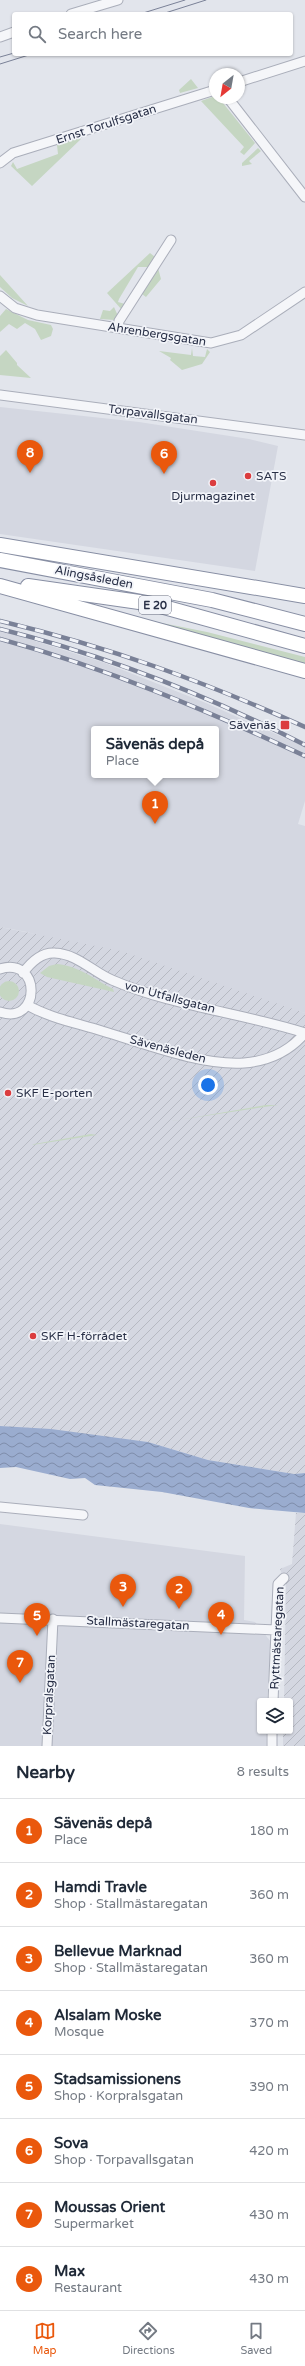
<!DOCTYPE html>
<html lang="en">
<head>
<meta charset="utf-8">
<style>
	body { margin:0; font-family:"Varela Round",sans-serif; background:#f2f2f3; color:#1f2937 }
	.controls { position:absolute; right:12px; bottom:12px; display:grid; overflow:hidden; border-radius:4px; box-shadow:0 1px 3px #0004 }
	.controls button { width:36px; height:36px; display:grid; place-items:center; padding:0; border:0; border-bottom:1px solid #e0e1e3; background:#fff; color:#1f2937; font:20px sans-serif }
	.compass { position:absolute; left:209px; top:68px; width:36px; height:36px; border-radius:50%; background:#fff; box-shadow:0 1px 3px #0004; rotate:211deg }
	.you { position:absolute; left:208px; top:1085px; width:14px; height:14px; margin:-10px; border:3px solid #fff; border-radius:50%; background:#1a73e8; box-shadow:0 0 0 6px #1a73e833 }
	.badge { display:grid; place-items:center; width:26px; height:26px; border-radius:50%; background:#ea580c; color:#fff; font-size:13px; font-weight:700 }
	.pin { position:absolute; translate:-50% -33px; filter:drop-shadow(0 1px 2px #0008) }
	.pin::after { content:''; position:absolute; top:21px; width:14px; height:12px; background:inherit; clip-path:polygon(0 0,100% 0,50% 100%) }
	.popup { position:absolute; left:91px; top:726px; width:128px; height:52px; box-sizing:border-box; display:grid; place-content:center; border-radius:4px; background:#fff; filter:drop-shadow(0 1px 3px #0005); font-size:13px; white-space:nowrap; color:#747a83 }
	.popup b { font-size:15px; color:#1f2937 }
	.popup::after { content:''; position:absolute; left:50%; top:100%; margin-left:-8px; border:8px solid transparent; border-top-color:#fff }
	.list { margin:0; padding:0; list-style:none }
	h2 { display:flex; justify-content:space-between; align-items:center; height:52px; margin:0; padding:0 16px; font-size:17px }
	h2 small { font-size:13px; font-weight:400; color:#747a83 }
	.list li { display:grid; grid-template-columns:26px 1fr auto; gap:12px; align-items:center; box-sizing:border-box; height:64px; padding:0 16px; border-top:1px solid #e0e1e3 }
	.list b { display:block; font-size:15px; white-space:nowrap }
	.list p { margin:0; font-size:13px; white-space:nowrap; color:#747a83 }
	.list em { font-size:13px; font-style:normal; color:#747a83 }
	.icon { flex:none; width:22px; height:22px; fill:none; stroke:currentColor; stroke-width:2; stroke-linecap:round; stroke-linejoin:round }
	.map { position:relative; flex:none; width:305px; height:1746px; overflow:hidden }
	.search { position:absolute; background:#fff; box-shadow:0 1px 3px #0004; left:12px; right:12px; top:12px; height:44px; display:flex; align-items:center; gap:10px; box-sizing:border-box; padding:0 14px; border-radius:4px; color:#747a83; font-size:15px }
	.sheet { height:564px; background:#fff }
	nav { display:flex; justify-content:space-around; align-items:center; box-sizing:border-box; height:56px; border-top:1px solid #e0e1e3; background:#fff; font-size:11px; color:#747a83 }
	nav a { display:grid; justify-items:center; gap:2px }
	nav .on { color:#ea580c }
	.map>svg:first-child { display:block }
	.built { fill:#d4d7e1; fill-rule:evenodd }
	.industrial { fill:url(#industrial-furrows) }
	.grass { fill:#c5d6c2 }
	.water { fill:url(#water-waves) }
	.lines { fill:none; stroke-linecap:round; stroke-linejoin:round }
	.minor-casing { stroke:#aaaeba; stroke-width:11 }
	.highway-casing { stroke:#888fa4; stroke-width:16 }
	.minor { stroke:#f5f6f9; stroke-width:9 }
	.highway { stroke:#fff; stroke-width:14 }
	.tram { stroke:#7a8197; stroke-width:1 }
	.rail-casing { stroke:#7a8197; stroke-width:4.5 }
	.rail { stroke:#f2f4f9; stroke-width:3; stroke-dasharray:9; stroke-linecap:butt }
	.poi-dot { fill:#db3c3e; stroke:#f2f4f9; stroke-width:1.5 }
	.labels { text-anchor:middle; stroke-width:3.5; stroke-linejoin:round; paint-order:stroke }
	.shield { fill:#f2f4f9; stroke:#656a7c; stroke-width:1 }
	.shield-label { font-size:11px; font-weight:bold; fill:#282f46 }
	.street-label { font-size:12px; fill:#282f46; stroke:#f2f4f9 }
	.poi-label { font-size:12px; fill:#282f46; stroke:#f2f4f9; text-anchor:start }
</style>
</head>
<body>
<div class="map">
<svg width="305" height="1746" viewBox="0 0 305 1746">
	<defs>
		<pattern id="industrial-furrows" width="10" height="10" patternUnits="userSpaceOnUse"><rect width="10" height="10" fill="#d4d7e1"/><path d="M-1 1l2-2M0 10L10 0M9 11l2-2" fill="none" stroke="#b6b9c2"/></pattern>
		<pattern id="water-waves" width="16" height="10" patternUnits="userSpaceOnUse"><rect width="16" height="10" fill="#9aaccf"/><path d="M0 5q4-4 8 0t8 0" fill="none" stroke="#7e8caa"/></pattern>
	</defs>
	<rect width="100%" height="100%" fill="#e2e5ec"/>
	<path class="built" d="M 0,407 L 139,422 L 249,439 L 278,446 L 255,571 L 0,534 Z
		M 0,630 L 105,663 L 206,703 L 305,747 L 305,801 L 298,824 L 305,826 L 305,1013 L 27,932 L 0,927 ZM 94,729 L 216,729 L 216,775 L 94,775 Z
		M 0,1524 L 245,1556 L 244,1620 L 255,1622 L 271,1642 L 267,1701 L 260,1701 L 260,1731 L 266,1731 L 266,1746 L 0,1746 Z"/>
	<path class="industrial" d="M 0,927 L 121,951 L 305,1013 L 305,1473 L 294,1474 L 208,1460 L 148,1442 L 0,1426 Z
		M 296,1513 L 305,1513 L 305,1746 L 283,1746 L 283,1731 L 290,1731 L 290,1701 L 284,1701 L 286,1585 L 280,1569 L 292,1564 Z"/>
	<path class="grass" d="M 191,79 L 198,88 L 180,93 L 179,90 Z
		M 215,96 L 215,98 L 219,98 L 255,143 L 244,155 L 240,152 L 244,147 L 201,101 Z
		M 80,138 L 81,139 L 32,186 L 11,166 L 13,162 L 17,169 L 58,154 L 57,145 Z
		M 258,148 L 261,151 L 249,161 L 252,164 L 242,166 L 242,163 Z
		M 150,253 L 155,257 L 149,267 L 138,267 L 119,299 L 118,302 L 125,304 L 122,310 L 107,293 Z
		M 158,268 L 161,279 L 146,297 L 142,294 Z
		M 0,275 L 28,306 L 12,298 L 0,287 Z
		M 114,307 L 118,316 L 115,320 L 100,319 L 103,310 L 110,311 Z
		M 6,309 L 28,320 L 51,325 L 53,329 L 51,336 L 41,340 L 35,329 L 25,323 L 17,329 L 9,324 L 0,332 L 0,316 Z
		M 192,348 L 193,356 L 205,357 L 207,349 L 210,352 L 202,364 L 182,370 L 170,360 L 171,358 L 159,351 L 191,355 Z
		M 6,350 L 17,363 L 17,365 L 31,378 L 0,375 L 0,356 Z
		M 147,620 L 207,632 L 305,657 L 305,664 L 149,625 Z
		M 57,964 C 79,966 94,979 113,989 L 114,992 L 47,977 L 40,973 L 49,966 Z
		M-1 991a10 10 0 1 1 20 0a10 10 0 1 1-20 0Z
		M 266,1105 L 278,1105 L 172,1121 L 173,1121 Z
		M 91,1134 L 97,1135 L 32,1145 L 34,1144 Z"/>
	<path class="water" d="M 0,1426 L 51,1429 L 148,1442 L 208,1460 L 294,1474 L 305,1473 L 305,1513 L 249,1508 L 162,1492 L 95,1485 L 85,1478 L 70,1479 L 16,1467 L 0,1468 Z"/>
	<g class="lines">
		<g class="minor-casing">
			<path id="minor" d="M 71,14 L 118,0
				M 0,37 L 14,32
				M 239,82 L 305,61
				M 228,98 L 305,197
				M 0,163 L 13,153 L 215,90
				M 0,296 L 15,308 L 37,315 L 211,343 L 241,335 L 305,292
				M 118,328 L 119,321 L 171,240
				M 0,395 L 305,435
				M 0,969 C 42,956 41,1026 0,1012
				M 23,973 C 31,962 41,952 55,953 C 77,954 93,972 112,980 C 172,1006 242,1013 305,1033
				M 27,1005 C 50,1018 77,1023 102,1031 C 143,1043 201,1066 244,1063 C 268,1061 289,1052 305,1033
				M 0,1507 L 83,1515
				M 0,1618 L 276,1630
				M 273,1701 L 278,1584 L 284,1578
				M 47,1746 L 53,1619
				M 272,1746 L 272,1731"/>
		</g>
		<g class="highway-casing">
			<path id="highway" d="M 0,545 L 305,596
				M 0,560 L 212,600 L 305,624
				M 0,586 L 305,671
				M 28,586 L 153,604 L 305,646"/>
		</g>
		<use href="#minor" class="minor"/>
		<use href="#highway" class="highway"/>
		<path class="tram" d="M 140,14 L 185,0
			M 162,14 L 206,0
			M 0,57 L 14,53
			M 0,64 L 32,54"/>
		<g class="rail-casing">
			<path id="rail" d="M 0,621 C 109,647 203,681 305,727
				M 0,629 C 104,655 209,696 305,745
				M 0,639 C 106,668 206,710 305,756"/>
		</g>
		<use href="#rail" class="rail"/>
	</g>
	<g class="poi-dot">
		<circle cx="248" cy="476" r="4"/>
		<circle cx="213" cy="483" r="4"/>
		<rect x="280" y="720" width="10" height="10" rx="2"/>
		<circle cx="8" cy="1093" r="4"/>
		<circle cx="33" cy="1336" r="4"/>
	</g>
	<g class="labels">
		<rect class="shield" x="139" y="596" width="32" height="18" rx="3"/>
		<g class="shield-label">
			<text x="155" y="609">E 20</text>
		</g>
		<g class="street-label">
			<text transform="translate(106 124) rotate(-18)" y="4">Ernst Torulfsgatan</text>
			<text transform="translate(157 334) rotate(9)" y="4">Ahrenbergsgatan</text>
			<text transform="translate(153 414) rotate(7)" y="4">Torpavallsgatan</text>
			<text transform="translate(94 577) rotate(11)" y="4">Alingsåsleden</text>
			<text transform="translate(170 997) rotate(15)" y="4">von Utfallsgatan</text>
			<text transform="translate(168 1049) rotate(15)" y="4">Sävenäsleden</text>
			<text transform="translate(138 1623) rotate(3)" y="4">Stallmästaregatan</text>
			<text transform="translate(277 1638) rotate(-87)" y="4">Ryttmästaregatan</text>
			<text transform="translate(49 1695) rotate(-87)" y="4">Korpralsgatan</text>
		</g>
		<g class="poi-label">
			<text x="256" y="480">SATS</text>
			<text x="213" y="500" text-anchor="middle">Djurmagazinet</text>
			<text x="276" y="729" text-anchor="end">Sävenäs</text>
			<text x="16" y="1097">SKF E-porten</text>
			<text x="41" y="1340">SKF H-förrådet</text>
		</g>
	</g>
</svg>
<div class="controls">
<button><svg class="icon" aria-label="layers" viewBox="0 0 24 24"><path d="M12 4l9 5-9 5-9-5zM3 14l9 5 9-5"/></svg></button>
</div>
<svg class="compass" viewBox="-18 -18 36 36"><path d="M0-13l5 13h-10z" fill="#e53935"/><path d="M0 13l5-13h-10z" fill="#747a83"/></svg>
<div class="you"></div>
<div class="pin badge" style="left:155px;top:824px">1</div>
<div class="popup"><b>Sävenäs depå</b>Place</div>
<div class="pin badge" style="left:179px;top:1609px">2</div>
<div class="pin badge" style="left:123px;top:1607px">3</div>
<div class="pin badge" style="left:221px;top:1635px">4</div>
<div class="pin badge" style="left:37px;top:1636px">5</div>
<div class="pin badge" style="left:164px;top:474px">6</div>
<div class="pin badge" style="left:20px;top:1683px">7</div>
<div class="pin badge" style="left:30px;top:473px">8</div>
<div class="search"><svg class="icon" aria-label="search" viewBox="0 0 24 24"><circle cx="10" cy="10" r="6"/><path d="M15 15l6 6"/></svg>Search here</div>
</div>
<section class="sheet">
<h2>Nearby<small>8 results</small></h2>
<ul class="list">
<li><span class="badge">1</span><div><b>Sävenäs depå</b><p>Place</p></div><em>180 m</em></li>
<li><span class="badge">2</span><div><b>Hamdi Travle</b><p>Shop · Stallmästaregatan</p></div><em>360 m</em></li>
<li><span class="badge">3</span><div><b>Bellevue Marknad</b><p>Shop · Stallmästaregatan</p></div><em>360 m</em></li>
<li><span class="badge">4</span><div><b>Alsalam Moske</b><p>Mosque</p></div><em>370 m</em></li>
<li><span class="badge">5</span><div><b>Stadsamissionens</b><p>Shop · Korpralsgatan</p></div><em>390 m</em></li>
<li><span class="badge">6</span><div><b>Sova</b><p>Shop · Torpavallsgatan</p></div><em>420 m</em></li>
<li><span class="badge">7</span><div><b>Moussas Orient</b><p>Supermarket</p></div><em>430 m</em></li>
<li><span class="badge">8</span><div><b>Max</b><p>Restaurant</p></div><em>430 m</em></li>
</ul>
</section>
<nav>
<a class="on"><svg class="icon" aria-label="map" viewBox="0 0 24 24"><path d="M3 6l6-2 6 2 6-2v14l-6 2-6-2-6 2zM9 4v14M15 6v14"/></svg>Map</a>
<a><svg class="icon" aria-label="directions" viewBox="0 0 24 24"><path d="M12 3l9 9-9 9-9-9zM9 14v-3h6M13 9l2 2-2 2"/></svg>Directions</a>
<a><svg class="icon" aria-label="saved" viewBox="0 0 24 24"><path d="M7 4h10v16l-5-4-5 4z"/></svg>Saved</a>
</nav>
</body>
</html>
